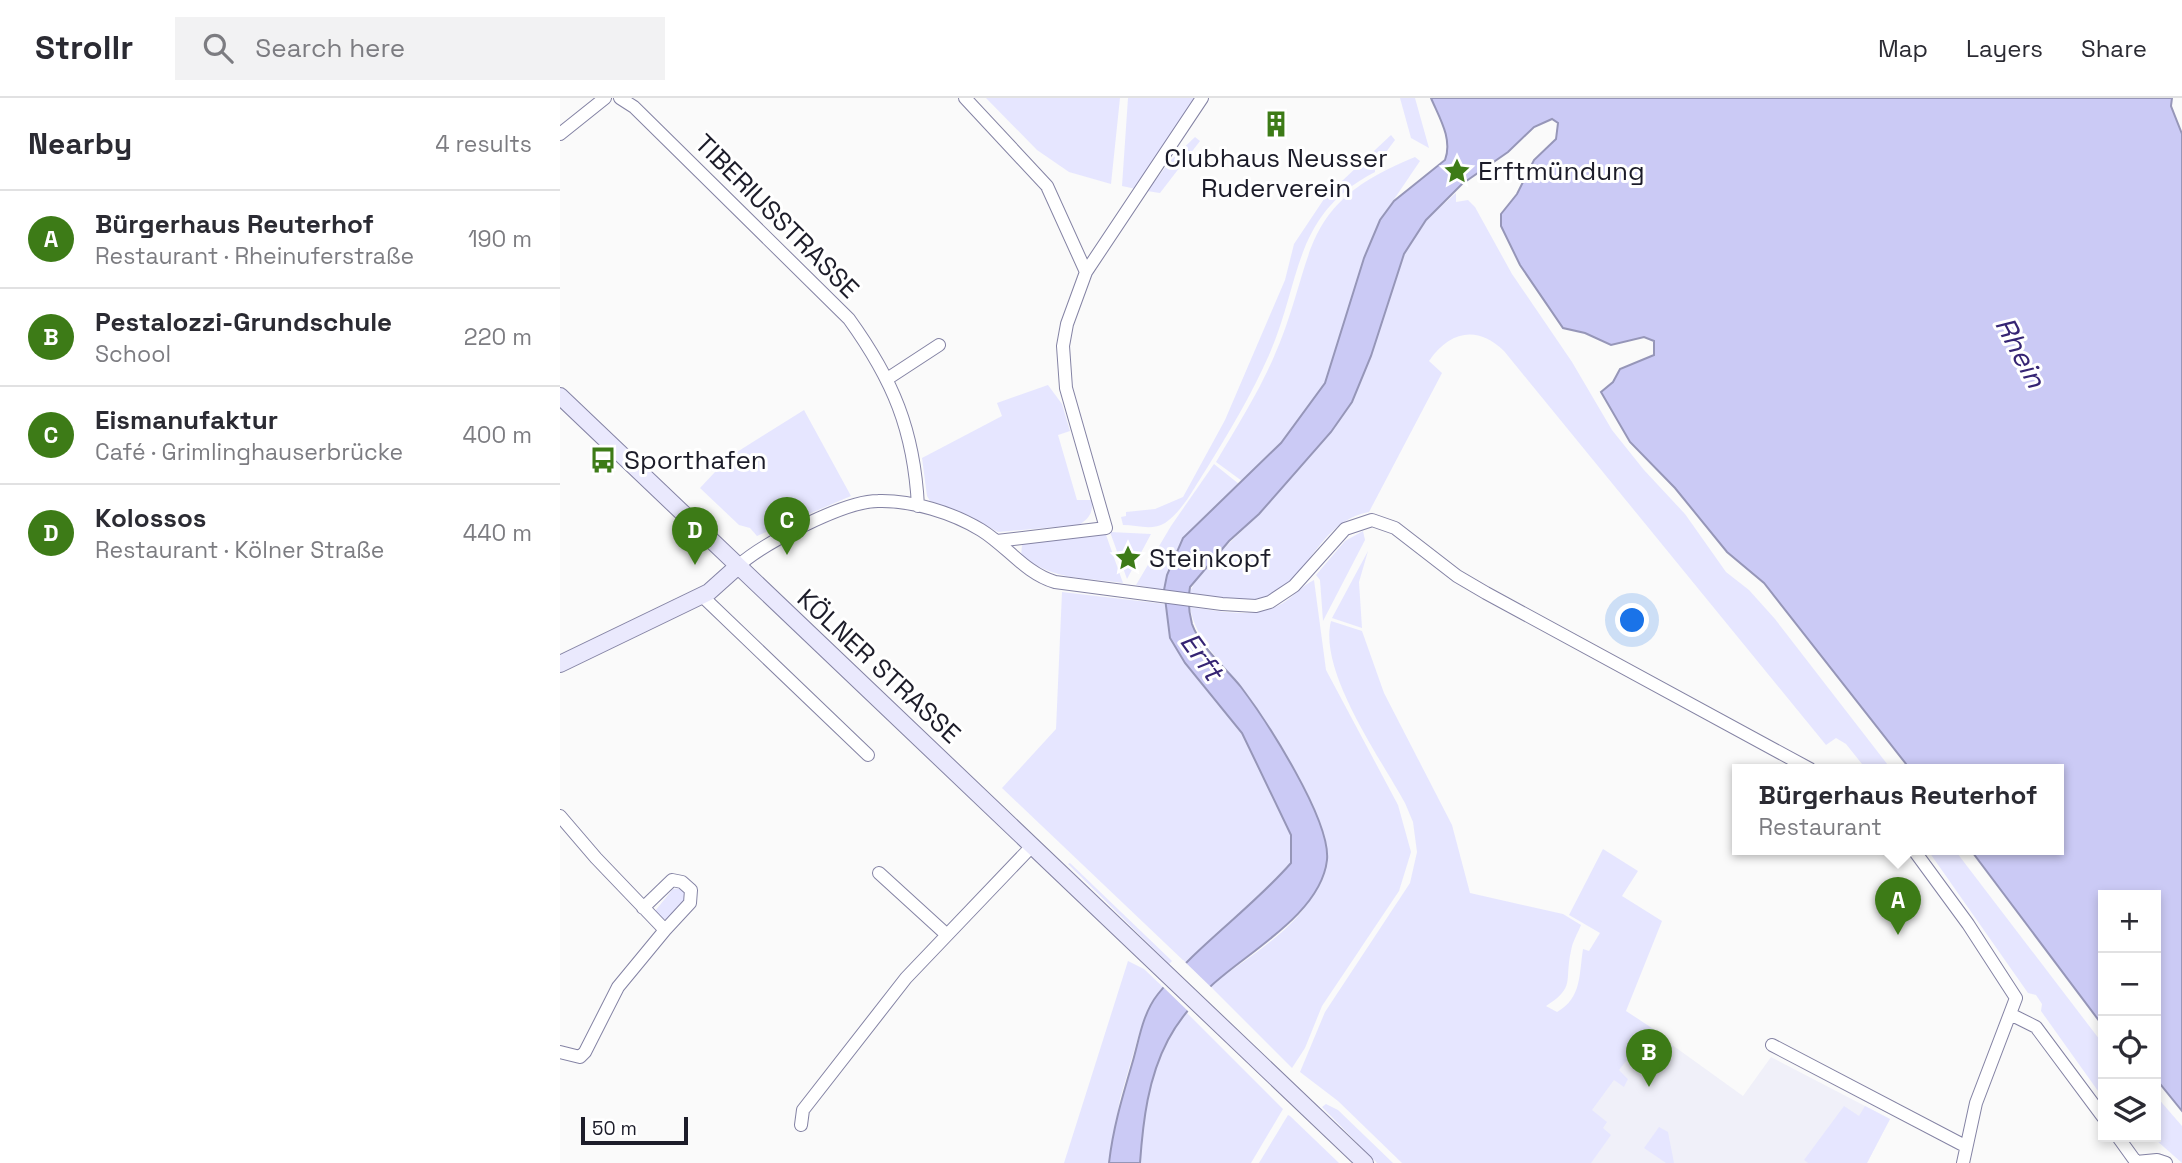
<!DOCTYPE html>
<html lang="en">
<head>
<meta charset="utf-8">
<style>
	body { margin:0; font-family:"Space Grotesk",sans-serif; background:#f2f2f3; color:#2b2b33 }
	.controls { position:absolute; right:21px; bottom:21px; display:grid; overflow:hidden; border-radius:0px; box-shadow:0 4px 10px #0003 }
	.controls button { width:63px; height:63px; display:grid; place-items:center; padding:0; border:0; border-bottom:2px solid #e1e1e2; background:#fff; color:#2b2b33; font:35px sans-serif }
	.scale { position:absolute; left:21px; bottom:18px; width:107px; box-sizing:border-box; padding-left:7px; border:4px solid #1c1c29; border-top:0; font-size:19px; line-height:24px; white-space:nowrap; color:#1c1c29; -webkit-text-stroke:5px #fff; paint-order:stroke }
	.you { position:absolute; left:1073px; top:523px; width:24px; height:24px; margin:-18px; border:5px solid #fff; border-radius:50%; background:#1a73e8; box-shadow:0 0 0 10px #1a73e833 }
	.badge { display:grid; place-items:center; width:46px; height:46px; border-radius:50%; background:#3d7b17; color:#fff; font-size:23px; font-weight:700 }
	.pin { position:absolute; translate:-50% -58px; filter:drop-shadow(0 2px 4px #0008) }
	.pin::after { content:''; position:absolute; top:37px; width:24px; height:21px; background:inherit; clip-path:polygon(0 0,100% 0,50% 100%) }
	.popup { position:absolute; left:1172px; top:666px; width:332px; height:91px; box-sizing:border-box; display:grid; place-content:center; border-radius:0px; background:#fff; filter:drop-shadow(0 2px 5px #0005); font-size:23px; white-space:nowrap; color:#7c7c81 }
	.popup b { font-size:26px; color:#2b2b33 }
	.popup::after { content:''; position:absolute; left:50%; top:100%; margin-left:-14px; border:14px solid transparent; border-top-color:#fff }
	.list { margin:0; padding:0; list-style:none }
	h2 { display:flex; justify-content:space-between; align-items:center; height:91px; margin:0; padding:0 28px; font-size:30px }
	h2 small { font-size:23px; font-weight:400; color:#7c7c81 }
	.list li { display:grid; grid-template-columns:46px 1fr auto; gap:21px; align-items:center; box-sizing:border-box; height:98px; padding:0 28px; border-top:2px solid #e1e1e2 }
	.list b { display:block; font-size:26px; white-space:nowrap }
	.list p { margin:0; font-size:23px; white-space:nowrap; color:#7c7c81 }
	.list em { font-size:23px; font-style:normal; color:#7c7c81 }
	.icon { flex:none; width:38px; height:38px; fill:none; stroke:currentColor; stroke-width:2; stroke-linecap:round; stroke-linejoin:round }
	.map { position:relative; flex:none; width:1622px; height:1065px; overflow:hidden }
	header { display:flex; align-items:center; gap:42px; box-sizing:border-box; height:98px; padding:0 35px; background:#fff; border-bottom:2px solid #e1e1e2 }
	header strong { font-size:33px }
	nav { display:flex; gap:38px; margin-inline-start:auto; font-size:24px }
	.search { width:490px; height:63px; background:#f2f2f3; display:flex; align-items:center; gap:18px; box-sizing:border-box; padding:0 24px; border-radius:0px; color:#7c7c81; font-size:26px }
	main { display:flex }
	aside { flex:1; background:#fff }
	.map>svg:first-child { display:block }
	.built { fill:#f0f0f9 }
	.green { fill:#e6e6ff }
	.water { fill:#cbcaf5; stroke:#9696b8; stroke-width:2 }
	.pier { fill:#fafafa }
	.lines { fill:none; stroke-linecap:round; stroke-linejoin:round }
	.minor-casing { stroke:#8483a4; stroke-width:14 }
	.secondary-casing { stroke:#8483a4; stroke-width:18 }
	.minor { stroke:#fff; stroke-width:12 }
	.secondary { stroke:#eae9fd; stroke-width:16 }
	.labels { text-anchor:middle; stroke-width:6; stroke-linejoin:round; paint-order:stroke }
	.poi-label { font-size:26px; fill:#1c1c29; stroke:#fff; text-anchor:start }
	.street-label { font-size:26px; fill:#1c1c29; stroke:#fff }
	.water-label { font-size:28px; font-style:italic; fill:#352473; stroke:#fff }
</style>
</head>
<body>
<header>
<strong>Strollr</strong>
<div class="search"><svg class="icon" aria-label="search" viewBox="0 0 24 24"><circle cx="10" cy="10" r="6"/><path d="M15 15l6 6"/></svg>Search here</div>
<nav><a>Map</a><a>Layers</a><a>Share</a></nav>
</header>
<main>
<aside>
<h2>Nearby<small>4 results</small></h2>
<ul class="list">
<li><span class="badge">A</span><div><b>Bürgerhaus Reuterhof</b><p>Restaurant · Rheinuferstraße</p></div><em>190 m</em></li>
<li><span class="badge">B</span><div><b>Pestalozzi-Grundschule</b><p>School</p></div><em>220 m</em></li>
<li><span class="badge">C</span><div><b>Eismanufaktur</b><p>Café · Grimlinghauserbrücke</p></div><em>400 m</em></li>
<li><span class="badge">D</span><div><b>Kolossos</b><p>Restaurant · Kölner Straße</p></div><em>440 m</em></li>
</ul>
</aside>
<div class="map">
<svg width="1622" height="1065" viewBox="0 0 1622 1065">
	<rect width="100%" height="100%" fill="#fafafa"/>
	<path class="built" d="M 1065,913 L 1183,998 L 1211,959 L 1330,1021 L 1307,1065 L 979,1065 Z"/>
	<path class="green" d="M 426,0 L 560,0 L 551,86 L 509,74 L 477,52 Z
		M 568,0 L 638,0 L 576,91 L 562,88 Z
		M 840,0 L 855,0 L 869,50 L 851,40 Z
		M 831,37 L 835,42 L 815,69 L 815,74 C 732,117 742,182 709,257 C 692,296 669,334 647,370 C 635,388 623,413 605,425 C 592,433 577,427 563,427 L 561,419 L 566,418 L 566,414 L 595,411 L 623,399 L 665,322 L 725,182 L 734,146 L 766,98 Z
		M 635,39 L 640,43 L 600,95 L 587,93 L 611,62 Z
		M 855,59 L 860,63 L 820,122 L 765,285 L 721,345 L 682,383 L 656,364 C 676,330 697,297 713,261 C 758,160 733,108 855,59 Z
		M 896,95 L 896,104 L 908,102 L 915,109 L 952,176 L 1012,264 L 1052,332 L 1084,372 L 1125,416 L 1166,474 L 1189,492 L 1215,521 L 1331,671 L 1306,671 L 1286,646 L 1276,640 L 1266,647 L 944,253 C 917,227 890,233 869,263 L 882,275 L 809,414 C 755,424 749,488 700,500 C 678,506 651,498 629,495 L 642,472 L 699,416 L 771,334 L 792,304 L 811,258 L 844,156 L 866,122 Z
		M 488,287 L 502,306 L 510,333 L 498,337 L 517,402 L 532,402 C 533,414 530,420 519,427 L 438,434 L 405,416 L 370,403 L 367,398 L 362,360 L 442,318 L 437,305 Z
		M 244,312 L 291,398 L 197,438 L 190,430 L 179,427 L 140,390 L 169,359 Z
		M 654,366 L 679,386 C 644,418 614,443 604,492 L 576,487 L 611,428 Z
		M 803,433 L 805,442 L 763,523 L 760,482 L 756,477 L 785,443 Z
		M 545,434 L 563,485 C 522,479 497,483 461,458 L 462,447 L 467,444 Z
		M 550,434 L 591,436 L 567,481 Z
		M 808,453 L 799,484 L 802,530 L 772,520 Z
		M 754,482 L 766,572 L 838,707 L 851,754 L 839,793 L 762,908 L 745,950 L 732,970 L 650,888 C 679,866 728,836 747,806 C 754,795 766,775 766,762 C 767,716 709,625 680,588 C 661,563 635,541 630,509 C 660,513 695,522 723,505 C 734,498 743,487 754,482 Z
		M 502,494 L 605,506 L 610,540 L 625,565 L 682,635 L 731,737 L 731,765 L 713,786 L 626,865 L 442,690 L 496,631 Z
		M 771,523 L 802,533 L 824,595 L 892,727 L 910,795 L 1003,816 L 1021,827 C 1018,835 1012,844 1011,853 C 1004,883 1016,889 986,908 L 997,914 C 1022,900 1019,876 1023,851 L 1029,853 L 1040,835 L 1009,817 L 1043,751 L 1078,773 L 1062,798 L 1102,823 L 1066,913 L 1095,932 L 1070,964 L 1067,962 L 1059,972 L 1068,981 L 1064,989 L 1054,982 L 1032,1012 L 1047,1024 L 1043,1030 L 1051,1037 L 1031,1065 L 842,1065 L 778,1003 L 740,974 L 765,914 L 850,785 L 857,754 L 853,724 L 845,705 C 821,661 758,573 771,523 Z
		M 1367,751 L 1394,751 L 1543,946 L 1543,1000 L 1481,913 L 1482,906 L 1476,897 L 1468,895 Z
		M 510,765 L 612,863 L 609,866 L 508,766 Z
		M 121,790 L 128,799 L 107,821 L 102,821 L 95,813 L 113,791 Z
		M 568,863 L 584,871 L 604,890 L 596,899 L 579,936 L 560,1001 L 549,1065 L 504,1065 Z
		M 627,915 L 723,1011 L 691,1065 L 580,1065 C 584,1013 591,956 627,915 Z
		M 1596,998 L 1622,1028 L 1622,1065 L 1596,1042 Z
		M 766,1006 L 778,1012 L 833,1065 L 817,1065 L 762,1009 Z
		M 1284,1008 L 1299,1018 L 1305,1008 L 1330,1021 L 1307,1065 L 1248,1065 L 1244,1062 Z
		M 728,1017 L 730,1018 L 779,1065 L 699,1065 Z
		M 1099,1029 L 1108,1034 L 1114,1065 L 1106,1065 L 1084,1050 Z"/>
	<path class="water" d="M 871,0 L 1612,0 L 1611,8 L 1622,36 L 1622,1013 L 1596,981 L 1596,797 L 1543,797 L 1543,928 L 1410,751 L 1499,751 L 1499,671 L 1350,671 L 1204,485 L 1167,454 L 1115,390 L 1070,344 L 1041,294 L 1053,284 L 1060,271 L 1094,257 L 1094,243 L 1084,239 L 1051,247 L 1025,235 L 1003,230 L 960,167 L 941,128 L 941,116 L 957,96 L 974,62 L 996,41 L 998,25 L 992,21 L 974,29 L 948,54 L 902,86 L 866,122 L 844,156 L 811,258 L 792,304 L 771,334 L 699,416 L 669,443 L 630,489 C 628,500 629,515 632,526 C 640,549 666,570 681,589 C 706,622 771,722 767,762 C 761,816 686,855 651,888 C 635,903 618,923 608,942 C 588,980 583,1023 580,1065 L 549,1065 C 553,1030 562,1000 572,966 C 579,943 582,916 598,896 C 637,847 690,812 731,765 L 731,737 L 682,635 L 625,565 L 610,540 L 604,492 L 607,477 L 623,440 L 721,345 L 765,285 L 804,160 L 820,122 L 834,103 L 885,62 C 893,41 879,19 871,0 Z"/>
	<path class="pier" d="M 623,862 L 653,891 L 631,916 L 601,887 Z"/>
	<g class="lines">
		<g class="minor-casing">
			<path id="minor" d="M 60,0 L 74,9 L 289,221 C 333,282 354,332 358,408
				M 405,0 L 487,88 L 526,174
				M 0,36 L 45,0
				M 327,281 L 379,247
				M 437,443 L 546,430 L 506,290 L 503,248 L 507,226 L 526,174 L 642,0
				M 178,468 C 204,445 284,403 318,403 C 352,402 393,415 421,432 C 447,448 465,475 495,484 L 662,506 L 696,508 L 710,504 L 734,488 L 785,431 L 812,422 L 835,430 L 897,478 L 926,495 L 1250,671
				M 141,497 L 308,657
				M 0,718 L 36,760 L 105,832 L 58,889 L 25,954 L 20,959 L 0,954
				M 1353,751 L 1408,826 L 1456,900 L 1416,1005 L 1403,1065
				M 319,775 L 387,837
				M 83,810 L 112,782 L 122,784 L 131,792 L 130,805 L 105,832
				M 1452,917 L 1476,929 L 1543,1019
				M 1212,947 L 1405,1048
				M 241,1027 L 243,1012 L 346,880 L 473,747
				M 1558,1039 L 1576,1064 L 1597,1062 L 1606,1065"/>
		</g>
		<g class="secondary-casing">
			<path id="secondary" d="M 0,298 L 805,1065
				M 0,566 L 149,494 L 178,468"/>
		</g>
		<use href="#minor" class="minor"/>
		<use href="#secondary" class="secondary"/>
	</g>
	<defs>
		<g id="building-bare" transform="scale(2.1)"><path d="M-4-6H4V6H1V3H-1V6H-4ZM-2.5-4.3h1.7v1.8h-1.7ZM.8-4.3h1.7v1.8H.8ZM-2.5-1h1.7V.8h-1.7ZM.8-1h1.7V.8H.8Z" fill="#3d7b17" stroke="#fff" stroke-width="2.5" paint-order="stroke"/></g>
		<g id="sight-bare" transform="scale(2.1)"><path d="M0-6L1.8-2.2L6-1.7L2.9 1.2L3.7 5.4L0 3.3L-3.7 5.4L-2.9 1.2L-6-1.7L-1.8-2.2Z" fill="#3d7b17" stroke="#fff" stroke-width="2.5" paint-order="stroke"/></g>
		<g id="bus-bare" transform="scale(2.1)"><path d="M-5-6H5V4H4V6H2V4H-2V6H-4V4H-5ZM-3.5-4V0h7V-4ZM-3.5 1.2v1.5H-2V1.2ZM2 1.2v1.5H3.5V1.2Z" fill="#3d7b17" stroke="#fff" stroke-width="2.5" paint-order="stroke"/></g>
	</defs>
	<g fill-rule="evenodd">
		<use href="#building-bare" x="716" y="26"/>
		<use href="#sight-bare" x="897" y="73"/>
		<use href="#bus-bare" x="43" y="362"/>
		<use href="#sight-bare" x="568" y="460"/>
	</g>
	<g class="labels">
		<g class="poi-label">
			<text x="716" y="69" text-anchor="middle">Clubhaus Neusser<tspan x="716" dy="30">Ruderverein</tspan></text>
			<text x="918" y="82">Erftmündung</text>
			<text x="64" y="371">Sporthafen</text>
			<text x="589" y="469">Steinkopf</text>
		</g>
		<g class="street-label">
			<text transform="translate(217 118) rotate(45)" y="9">TIBERIUSSTRASSE</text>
			<text transform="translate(319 568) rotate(43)" y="9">KÖLNER STRASSE</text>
		</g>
		<g class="water-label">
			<text transform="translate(1461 254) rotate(62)" y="10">Rhein</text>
			<text transform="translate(642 558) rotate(54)" y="10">Erft</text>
		</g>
	</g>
</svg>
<div class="controls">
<button>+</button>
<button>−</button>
<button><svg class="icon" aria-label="locate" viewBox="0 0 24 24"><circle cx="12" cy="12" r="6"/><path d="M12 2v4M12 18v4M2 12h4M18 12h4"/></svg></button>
<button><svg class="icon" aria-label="layers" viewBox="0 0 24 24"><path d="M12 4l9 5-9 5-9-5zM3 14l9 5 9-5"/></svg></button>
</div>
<div class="scale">50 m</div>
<div class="you"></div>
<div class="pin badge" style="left:1338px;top:837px">A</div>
<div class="popup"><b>Bürgerhaus Reuterhof</b>Restaurant</div>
<div class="pin badge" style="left:1089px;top:989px">B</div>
<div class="pin badge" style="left:227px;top:457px">C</div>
<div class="pin badge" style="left:135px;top:467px">D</div>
</div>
</main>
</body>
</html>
